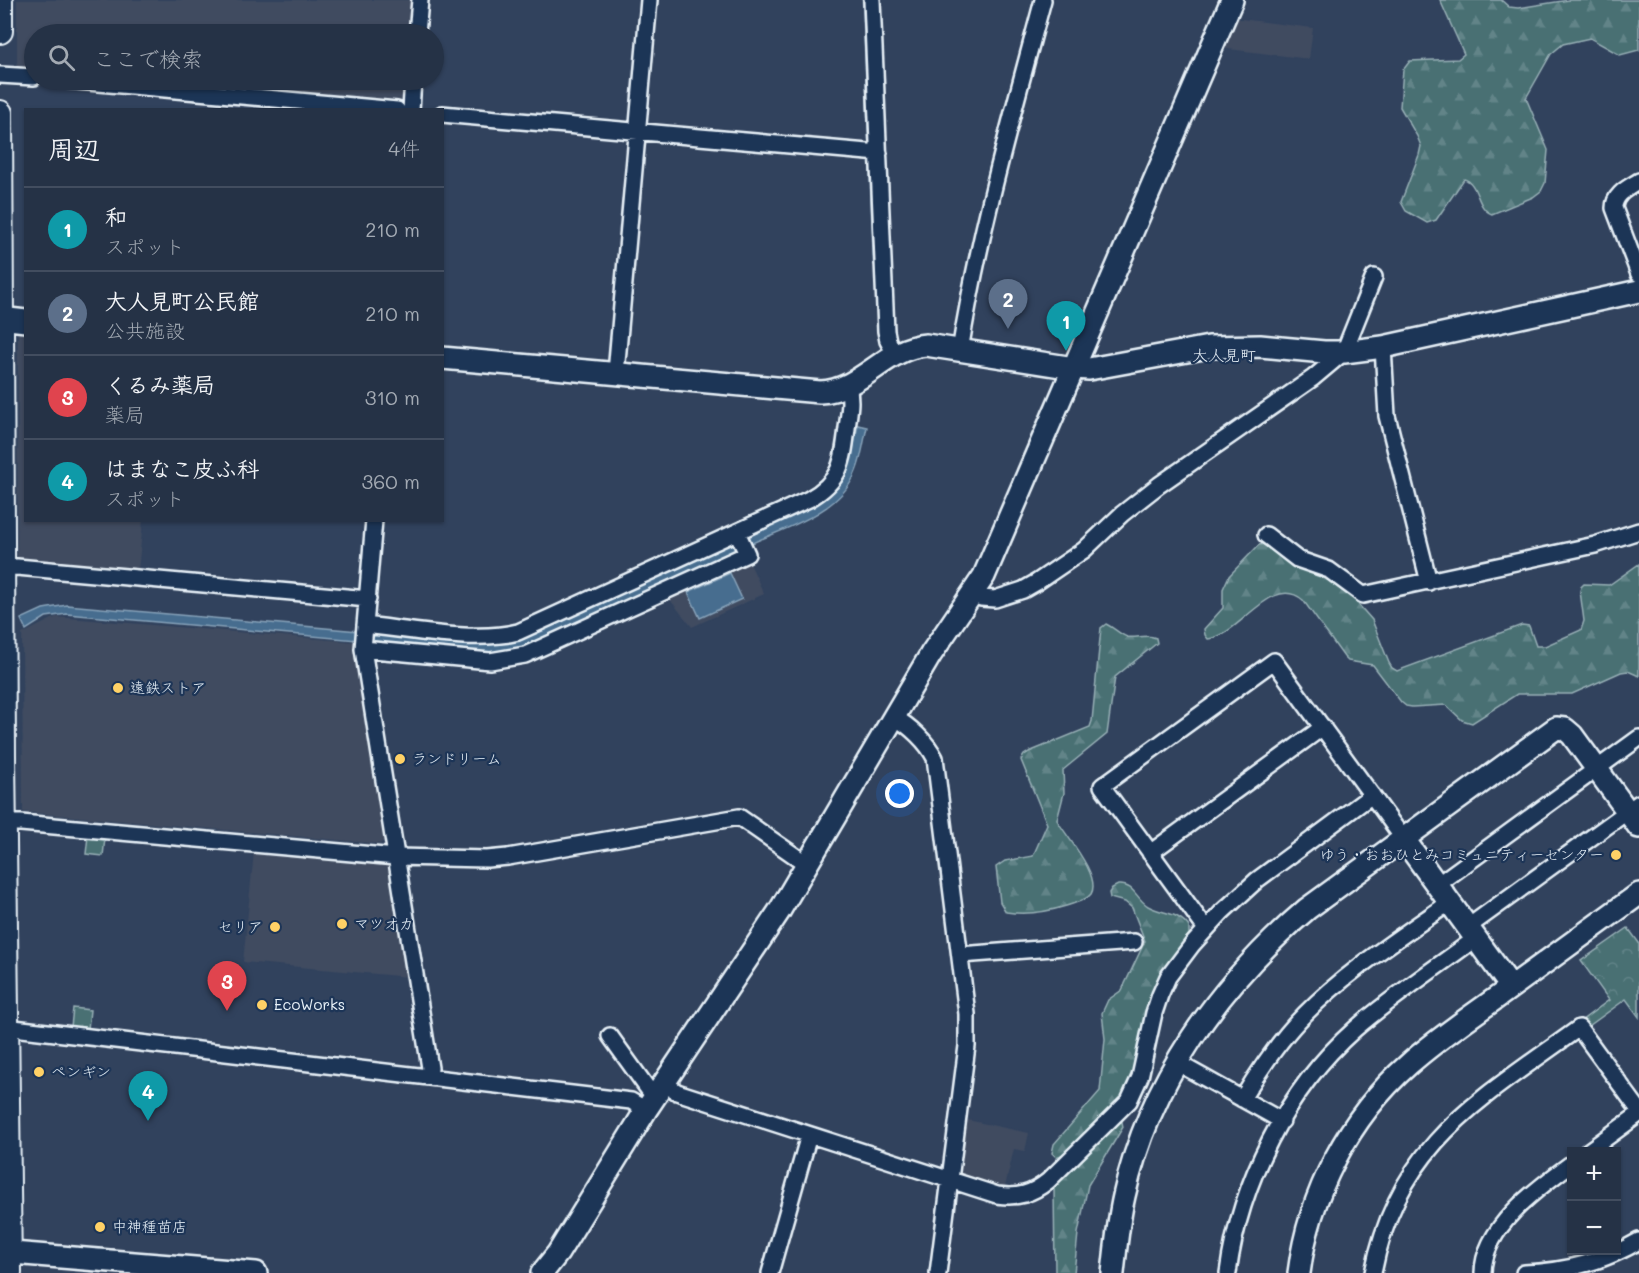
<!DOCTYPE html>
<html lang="ja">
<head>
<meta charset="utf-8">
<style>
	body { margin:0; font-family:Mali,"Klee One",sans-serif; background:#313e51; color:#f1f3f6 }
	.controls { position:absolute; right:18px; bottom:18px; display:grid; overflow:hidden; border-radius:0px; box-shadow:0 2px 4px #0004 }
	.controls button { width:54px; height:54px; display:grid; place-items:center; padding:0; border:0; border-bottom:2px solid #424d5f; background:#253246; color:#f1f3f6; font:30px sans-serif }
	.you { position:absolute; left:900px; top:794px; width:21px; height:21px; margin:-15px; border:4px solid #fff; border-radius:50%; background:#1a73e8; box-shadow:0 0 0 9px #1a73e833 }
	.badge { display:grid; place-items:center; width:39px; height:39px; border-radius:50%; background:#95b2f1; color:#fff; font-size:20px; font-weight:700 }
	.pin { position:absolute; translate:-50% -50px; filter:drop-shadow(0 2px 3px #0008) }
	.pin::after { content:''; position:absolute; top:32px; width:21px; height:18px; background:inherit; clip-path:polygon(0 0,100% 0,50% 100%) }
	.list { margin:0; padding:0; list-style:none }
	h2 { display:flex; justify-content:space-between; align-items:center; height:78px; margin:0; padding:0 24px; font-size:26px }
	h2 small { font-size:20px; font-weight:400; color:#a3aab3 }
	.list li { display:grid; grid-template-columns:39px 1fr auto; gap:18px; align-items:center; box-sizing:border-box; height:84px; padding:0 24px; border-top:2px solid #424d5f }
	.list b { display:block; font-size:22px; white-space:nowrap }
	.list p { margin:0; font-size:20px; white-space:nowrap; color:#a3aab3 }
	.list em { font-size:20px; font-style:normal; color:#a3aab3 }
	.icon { flex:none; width:33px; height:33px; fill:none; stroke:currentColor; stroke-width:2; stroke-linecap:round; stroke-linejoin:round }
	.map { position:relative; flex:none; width:1639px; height:1273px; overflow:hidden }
	.search { position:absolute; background:#253246; box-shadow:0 2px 4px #0004; left:24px; top:24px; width:420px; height:66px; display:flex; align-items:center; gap:15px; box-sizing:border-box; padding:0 21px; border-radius:33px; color:#a3aab3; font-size:22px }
	.panel { position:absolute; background:#253246; box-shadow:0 2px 4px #0004; left:24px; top:108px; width:420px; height:414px; border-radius:0px }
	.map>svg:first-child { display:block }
	.built { fill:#3f4b61 }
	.grass { fill:url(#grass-tufts); stroke:#98b0b6; stroke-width:1.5 }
	.forest { fill:url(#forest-firs); stroke:#98b0b6; stroke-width:1.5 }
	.park { fill:url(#park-crowns); stroke:#98b0b6; stroke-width:1.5 }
	.water { fill:#476d8f; stroke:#87a2b9; stroke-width:1.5 }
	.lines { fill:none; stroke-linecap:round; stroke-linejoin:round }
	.stream { stroke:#87a2b9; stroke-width:4.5 }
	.street-casing { stroke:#e8f1f8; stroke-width:20 }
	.secondary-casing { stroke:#e8f1f8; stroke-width:26 }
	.primary-casing { stroke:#e8f1f8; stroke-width:28 }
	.street { stroke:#1d3557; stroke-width:15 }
	.secondary { stroke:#1d3557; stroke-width:21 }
	.primary { stroke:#1d3557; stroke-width:24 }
	.poi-dot { fill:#ffd166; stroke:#1d3557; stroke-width:2 }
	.labels { text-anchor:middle; stroke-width:4.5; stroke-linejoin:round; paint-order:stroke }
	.poi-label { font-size:15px; fill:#e8f1f8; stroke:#1d3557; text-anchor:start }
	.neighbourhood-label { font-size:16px; fill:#e8f1f8; stroke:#1d3557 }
</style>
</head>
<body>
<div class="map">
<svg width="1639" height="1273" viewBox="0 0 1639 1273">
	<defs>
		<pattern id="grass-tufts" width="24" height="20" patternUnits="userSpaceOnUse" patternTransform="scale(1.5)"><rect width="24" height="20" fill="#486f73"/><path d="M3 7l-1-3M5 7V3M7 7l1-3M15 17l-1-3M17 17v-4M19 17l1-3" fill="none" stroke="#628488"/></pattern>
		<pattern id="forest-firs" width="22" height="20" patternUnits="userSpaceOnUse" patternTransform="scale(1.5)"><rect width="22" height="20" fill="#486f73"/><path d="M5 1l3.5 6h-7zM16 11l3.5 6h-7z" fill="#628488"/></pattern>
		<pattern id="park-crowns" width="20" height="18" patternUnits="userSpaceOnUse" patternTransform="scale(1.5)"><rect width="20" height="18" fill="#486f73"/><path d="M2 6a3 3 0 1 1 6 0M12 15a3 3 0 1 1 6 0" fill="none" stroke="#628488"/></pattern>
	</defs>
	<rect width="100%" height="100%" fill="#31425d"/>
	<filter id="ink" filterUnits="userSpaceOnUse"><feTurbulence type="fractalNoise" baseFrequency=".0167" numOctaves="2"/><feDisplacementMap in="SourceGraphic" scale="12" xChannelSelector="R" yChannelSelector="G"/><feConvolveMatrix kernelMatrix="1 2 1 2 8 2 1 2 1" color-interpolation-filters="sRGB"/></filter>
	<g filter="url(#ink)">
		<path class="built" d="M 17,0 L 413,0 L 410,34 L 34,34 L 34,69 L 17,68 Z
			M 1233,18 L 1313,28 L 1309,59 L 1220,48 Z
			M 146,80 L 406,80 L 405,98 L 398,102 Z
			M 18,328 L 26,329 L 26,520 L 143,521 L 138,572 L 17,561 Z
			M 748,559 L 764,594 L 692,627 L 667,596 Z
			M 56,617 L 356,642 L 386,839 L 380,844 L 23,812 L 22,634 Z
			M 254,851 L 387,863 L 392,868 L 409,977 L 243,962 Z
			M 963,1119 L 1029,1133 L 1025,1151 L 1014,1149 L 1005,1187 L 960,1174 L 957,1170 Z"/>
		<path class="grass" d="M 88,836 L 105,838 L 103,856 L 86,854 Z
			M 73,1008 L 90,1010 L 88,1029 L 71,1027 Z"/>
		<path class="forest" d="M 1440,0 L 1501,0 L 1509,7 L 1518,8 L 1569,0 L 1639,0 L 1639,50 L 1620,55 L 1590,38 L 1563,44 L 1551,54 L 1526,98 L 1548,150 L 1545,183 L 1541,191 L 1533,197 L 1492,214 C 1476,209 1479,183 1464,179 L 1436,220 L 1427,223 L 1406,211 L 1401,202 L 1419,155 L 1421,146 L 1417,136 L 1400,107 L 1403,70 L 1410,61 L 1458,59 L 1464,54 Z
			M 1265,544 L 1299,568 L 1326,577 L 1350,595 L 1372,620 L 1389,663 L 1392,668 L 1397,671 L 1522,625 L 1529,626 L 1536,646 L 1545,646 L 1581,630 L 1584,621 L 1580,591 L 1581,587 L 1584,584 L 1609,585 L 1639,564 L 1639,676 L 1628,671 L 1621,672 L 1572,694 L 1517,694 L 1472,723 L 1462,720 L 1446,705 L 1412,707 L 1406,706 L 1401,702 L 1373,665 L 1348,661 L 1344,657 L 1303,600 C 1271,573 1240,636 1208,639 L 1205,635 L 1204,629 L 1223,608 L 1223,589 L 1229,576 L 1255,549 L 1259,545 Z
			M 1106,624 C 1113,627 1119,634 1127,637 C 1136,639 1147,633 1156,638 L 1157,643 L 1115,677 L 1107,734 L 1063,770 L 1064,793 L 1057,820 C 1065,835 1102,876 1091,894 C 1086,901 1074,903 1066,906 C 1047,912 1026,915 1006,912 L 1000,902 L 996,867 L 1005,861 L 1033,856 L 1047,824 L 1021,760 L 1024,755 L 1029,752 L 1090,727 L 1092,721 L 1101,628 Z
			M 1118,885 C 1135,884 1135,898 1148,906 C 1162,914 1179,912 1189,927 L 1189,934 L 1162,974 L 1134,1075 L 1123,1098 L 1067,1153 L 1056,1157 L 1052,1153 L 1054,1144 L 1100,1091 L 1105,1039 L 1102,1013 L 1108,1000 L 1122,990 L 1145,941 L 1132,908 L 1125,902 L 1110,898 L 1109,893 L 1112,888 Z
			M 1122,1122 L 1123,1127 L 1088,1185 L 1078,1233 L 1074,1273 L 1055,1273 L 1054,1187 L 1061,1177 L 1117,1123 Z"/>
		<path class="park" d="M 1628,928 L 1639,943 L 1639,1017 L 1626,999 L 1586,1028 L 1581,1021 L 1609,1000 L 1581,961 Z"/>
		<path class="water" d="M 858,425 L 867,427 C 863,444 861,464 852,480 C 833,515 782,529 748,545 L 744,537 C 775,522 829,507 845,474 C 853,459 854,441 858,425 Z
			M 736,540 L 740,549 L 523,647 L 490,653 L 371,641 L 372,632 L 490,644 L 520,639 Z
			M 730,573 L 742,599 L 700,618 L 688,592 Z
			M 67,605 L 358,631 L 357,640 L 67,614 L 46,617 L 26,630 L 21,619 L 43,609 Z"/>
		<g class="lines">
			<path class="stream" d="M 864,0 L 870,140
				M 871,163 L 875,264"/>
			<g class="street-casing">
				<path id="street" d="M 872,0 L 886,331 L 888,341 L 895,354
					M 417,34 L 420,0
					M 0,75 L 34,77
					M 66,80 L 397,110
					M 411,110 L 413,80
					M 442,114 L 879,153
					M 1639,181 C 1628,188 1614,194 1614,208 L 1639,274
					M 1383,347 L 1387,416 L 1429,582
					M 960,351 C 979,232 1012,116 1043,0
					M 616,373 L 649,0
					M 374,520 L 363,649 L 430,1068 L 429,1077
					M 1266,535 L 1297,559 L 1329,570 L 1363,595 L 1595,545 L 1639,531
					M 2,568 L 17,567 L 368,599
					M 974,593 L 981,598 L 995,599 L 1023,590 L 1037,582 L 1084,550 L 1122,514 L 1159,485 L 1313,378 L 1344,352 L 1374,277
					M 365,625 C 411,630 475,643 518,632 L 809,499 C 841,481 843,462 847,428 C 849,413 852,400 848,386
					M 363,649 L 490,661 L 525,655 L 747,554 L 737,532
					M 894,717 C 910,726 927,742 935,758 L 967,1014 L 967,1046 L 938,1273
					M 4,823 L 21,823 L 396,857 L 487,859 L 508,857 L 739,817 L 808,865
					M 1150,853 L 1323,727
					M 1437,885 L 1639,738
					M 1468,927 L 1639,803
					M 1206,929 L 1102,786 L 1274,661 L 1403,838
					M 960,955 L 1134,942
					M 5,1027 L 631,1101 L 646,1110
					M 610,1036 L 648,1089 L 656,1095
					M 1176,1062 L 1282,1121
					M 664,1083 L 677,1092 L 997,1195 C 1018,1198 1032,1194 1048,1181 L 1129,1101 L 1140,1077 L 1154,1013 L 1160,995 L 1168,977 L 1192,945 L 1222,912 L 1257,880 L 1372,795
					M 1242,1099 C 1260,1069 1280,1039 1305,1014 C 1347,971 1401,937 1450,902
					M 1587,1152 L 1639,1114
					M 770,1273 L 809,1135
					M 1228,1273 C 1240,1183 1286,1090 1355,1029 C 1393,996 1436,968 1476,938
					M 1373,1273 C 1398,1143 1480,1100 1579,1028 L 1639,1110
					M 1483,1273 C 1483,1227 1539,1187 1572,1163
					M 1524,1273 C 1565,1272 1603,1262 1639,1241"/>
			</g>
			<g class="secondary-casing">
				<path id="secondary" d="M 0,318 L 26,321
					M 442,358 L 820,392 C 863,390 884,348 926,345 L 1074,368 L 1089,369 L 1209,347 L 1260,346 L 1324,352 L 1344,352 L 1383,347 L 1639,291
					M 1403,838 L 1511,987
					M 0,1252 L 256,1273
					M 542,1273 L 558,1253 L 646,1110 L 780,910 L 931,654 L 984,576 L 1232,0
					M 1113,1273 C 1116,1247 1118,1222 1124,1196 C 1149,1082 1219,984 1307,909 L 1556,728 L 1565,729 L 1572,735 L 1639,827
					M 1299,1273 C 1309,1194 1349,1117 1409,1064 C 1437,1039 1469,1018 1499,996 C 1546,962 1592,928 1639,894"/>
			</g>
			<g class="primary-casing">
				<path id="primary" d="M 0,31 L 0,0
					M 0,113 L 3,755 L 9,1273"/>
			</g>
			<use href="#street" class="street"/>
			<use href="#secondary" class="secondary"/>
			<use href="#primary" class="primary"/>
		</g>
	</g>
	<g class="poi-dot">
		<circle cx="118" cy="688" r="6"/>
		<circle cx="400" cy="759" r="6"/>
		<circle cx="1616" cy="855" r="6"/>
		<circle cx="342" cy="924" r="6"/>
		<circle cx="275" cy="927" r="6"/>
		<circle cx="262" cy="1005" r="6"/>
		<circle cx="39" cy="1072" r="6"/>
		<circle cx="100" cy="1227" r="6"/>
	</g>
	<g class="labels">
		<g class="poi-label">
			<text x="130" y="693">遠鉄ストア</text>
			<text x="412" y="764">ランドリーム</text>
			<text x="1604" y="860" text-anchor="end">ゆう・おおひとみコミュニティーセンター</text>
			<text x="354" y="929">マツオカ</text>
			<text x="263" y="932" text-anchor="end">セリア</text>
			<text x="274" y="1010">EcoWorks</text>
			<text x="51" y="1077">ペンギン</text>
			<text x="112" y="1232">中神種苗店</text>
		</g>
		<g class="neighbourhood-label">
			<text x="1224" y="361">大人見町</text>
		</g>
	</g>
</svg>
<div class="controls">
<button>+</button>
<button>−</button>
</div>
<div class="you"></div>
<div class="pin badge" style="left:1066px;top:351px;background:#0f9aa8">1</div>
<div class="pin badge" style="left:1008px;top:329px;background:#5c6f8a">2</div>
<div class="pin badge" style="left:227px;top:1011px;background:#e0444e">3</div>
<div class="pin badge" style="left:148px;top:1121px;background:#0f9aa8">4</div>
<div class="search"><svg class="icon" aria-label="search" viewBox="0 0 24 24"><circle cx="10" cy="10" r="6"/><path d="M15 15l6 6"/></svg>ここで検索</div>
<section class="panel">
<h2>周辺<small>4件</small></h2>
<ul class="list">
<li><span class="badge" style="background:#0f9aa8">1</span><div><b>和</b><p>スポット</p></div><em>210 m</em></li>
<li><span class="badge" style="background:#5c6f8a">2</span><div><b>大人見町公民館</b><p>公共施設</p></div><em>210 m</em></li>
<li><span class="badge" style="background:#e0444e">3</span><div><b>くるみ薬局</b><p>薬局</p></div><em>310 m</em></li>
<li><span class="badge" style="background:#0f9aa8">4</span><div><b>はまなこ皮ふ科</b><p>スポット</p></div><em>360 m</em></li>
</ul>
</section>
</div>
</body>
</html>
